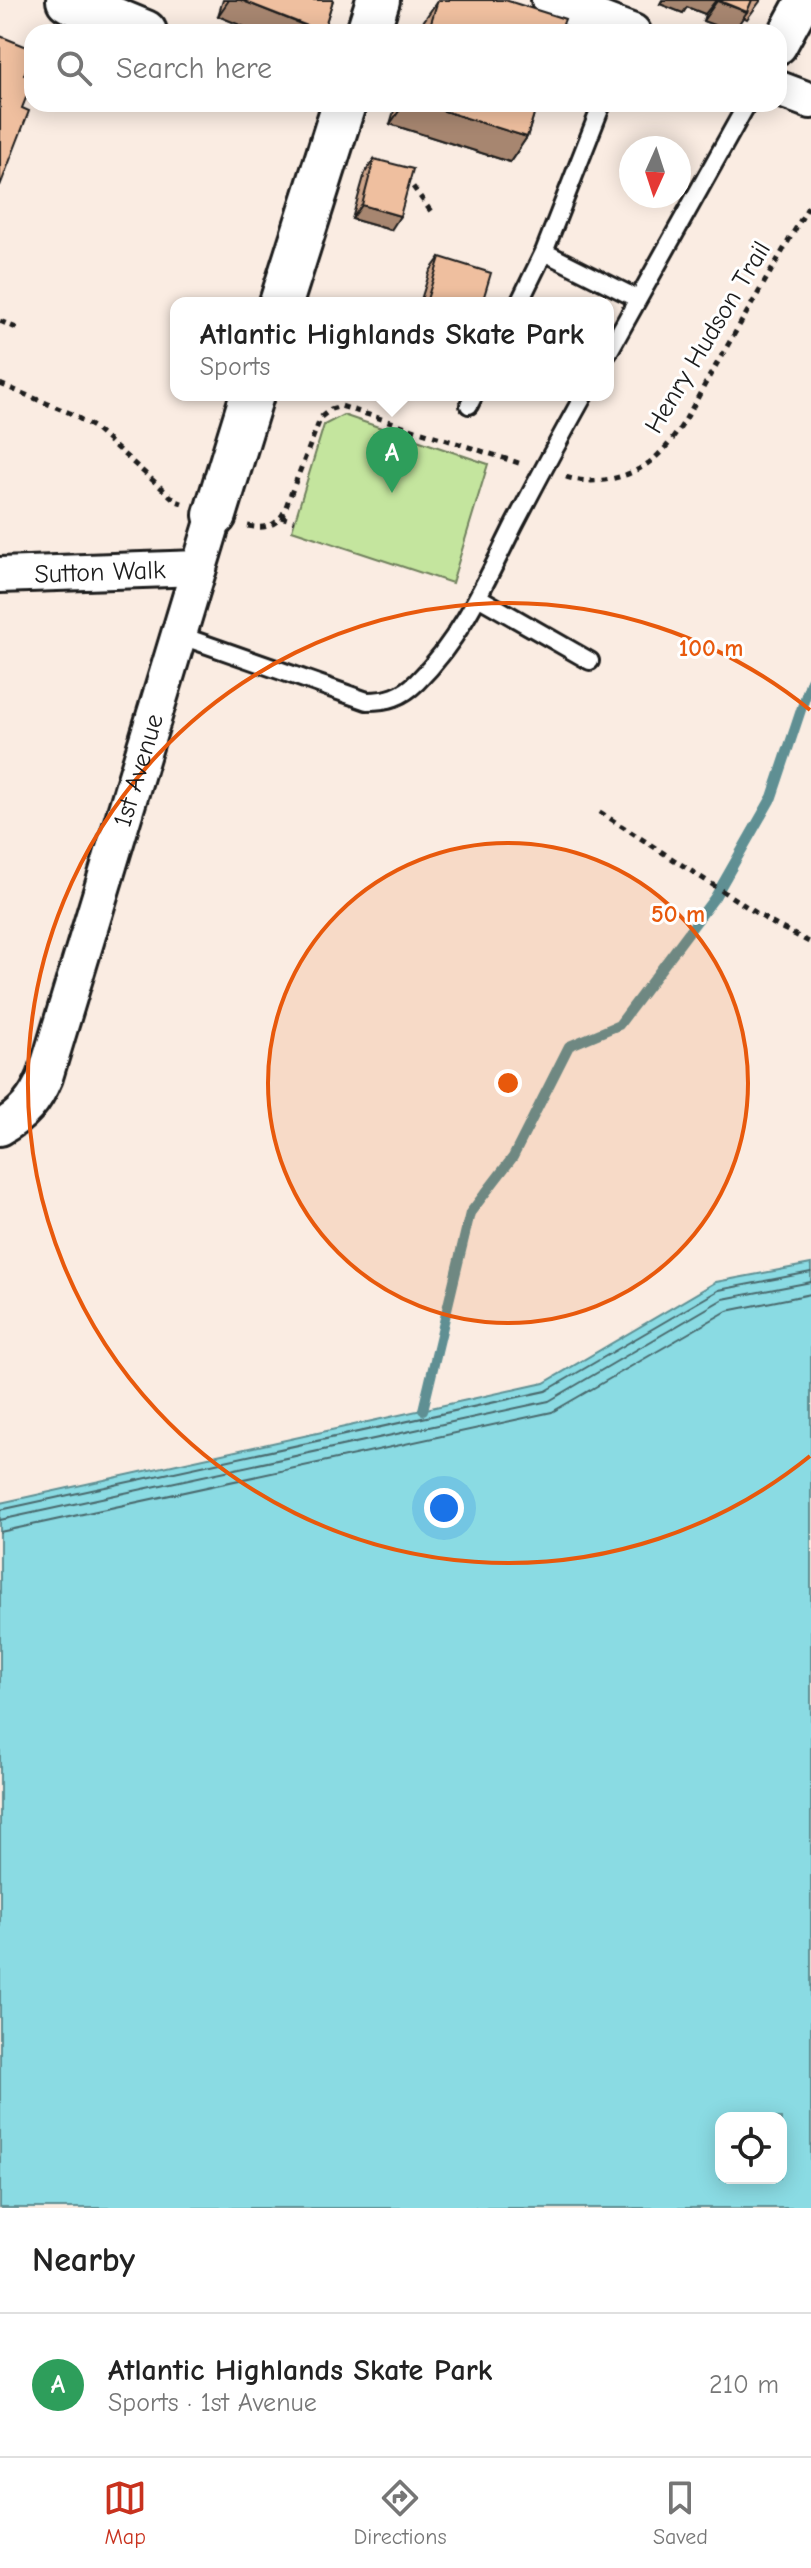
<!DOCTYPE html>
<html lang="en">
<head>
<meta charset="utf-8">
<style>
	body { margin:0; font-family:"Comic Neue",sans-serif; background:#f2f2f2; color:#222 }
	.controls { position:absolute; right:24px; bottom:24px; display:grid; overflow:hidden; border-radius:16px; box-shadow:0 4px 20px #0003 }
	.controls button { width:72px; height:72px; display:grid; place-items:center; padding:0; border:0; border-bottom:2px solid #e0e0e0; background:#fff; color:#222; font:40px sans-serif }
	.compass { position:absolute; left:619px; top:136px; width:72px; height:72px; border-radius:50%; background:#fff; box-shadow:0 4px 20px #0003; rotate:183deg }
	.you { position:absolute; left:444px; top:1508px; width:28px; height:28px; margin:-20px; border:6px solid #fff; border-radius:50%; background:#1a73e8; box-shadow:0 0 0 12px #1a73e833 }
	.badge { display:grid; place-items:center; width:52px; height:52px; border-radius:50%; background:#c8321e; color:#fff; font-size:26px; font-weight:700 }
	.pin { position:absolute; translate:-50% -66px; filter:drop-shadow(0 2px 4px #0008) }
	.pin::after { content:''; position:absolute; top:42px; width:28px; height:24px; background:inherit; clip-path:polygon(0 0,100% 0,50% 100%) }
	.popup { position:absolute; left:170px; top:297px; width:444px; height:104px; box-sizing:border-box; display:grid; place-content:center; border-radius:16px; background:#fff; filter:drop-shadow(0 2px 6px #0005); font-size:26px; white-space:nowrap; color:#767676 }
	.popup b { font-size:30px; color:#222 }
	.popup::after { content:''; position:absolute; left:50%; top:100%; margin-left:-16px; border:16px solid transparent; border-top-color:#fff }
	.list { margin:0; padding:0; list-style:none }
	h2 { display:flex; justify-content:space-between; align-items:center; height:104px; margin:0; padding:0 32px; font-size:34px }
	h2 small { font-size:26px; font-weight:400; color:#767676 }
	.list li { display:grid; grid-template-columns:52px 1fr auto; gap:24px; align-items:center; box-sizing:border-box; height:144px; padding:0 32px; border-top:2px solid #e0e0e0 }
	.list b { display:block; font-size:30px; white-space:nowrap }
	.list p { margin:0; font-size:26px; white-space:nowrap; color:#767676 }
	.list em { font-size:26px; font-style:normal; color:#767676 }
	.icon { flex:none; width:44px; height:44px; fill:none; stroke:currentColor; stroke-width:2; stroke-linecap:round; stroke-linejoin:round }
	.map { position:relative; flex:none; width:811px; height:2208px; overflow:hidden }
	.search { position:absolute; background:#fff; box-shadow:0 4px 20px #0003; left:24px; right:24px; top:24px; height:88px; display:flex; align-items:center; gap:20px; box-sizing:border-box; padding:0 28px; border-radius:24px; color:#767676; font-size:30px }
	.sheet { height:248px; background:#fff }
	nav { display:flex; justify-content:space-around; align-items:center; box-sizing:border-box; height:112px; border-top:2px solid #e0e0e0; background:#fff; font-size:22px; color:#767676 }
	nav a { display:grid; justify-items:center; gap:4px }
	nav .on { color:#c8321e }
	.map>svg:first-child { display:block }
	.green { fill:#c4e59e; stroke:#70805d; stroke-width:2 }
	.water { fill:#8adbe3; stroke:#5e8f93; stroke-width:2; fill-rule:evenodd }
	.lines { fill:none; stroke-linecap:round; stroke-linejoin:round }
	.shore { stroke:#48686c; stroke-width:2 }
	.stream { stroke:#5e8f93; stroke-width:10 }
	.service-casing { stroke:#1c1c1c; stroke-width:22 }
	.minor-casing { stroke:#1c1c1c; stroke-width:40 }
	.tertiary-casing { stroke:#1c1c1c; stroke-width:48 }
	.path { stroke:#1c1c1c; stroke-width:5; stroke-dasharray:6 6; stroke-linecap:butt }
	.service { stroke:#fff; stroke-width:16 }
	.minor { stroke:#fff; stroke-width:34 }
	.tertiary { stroke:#fff; stroke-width:42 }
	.wall { fill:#cea489; stroke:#1c1c1c; stroke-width:2 }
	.shaded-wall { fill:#a7866f; stroke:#1c1c1c; stroke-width:2 }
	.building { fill:#efbf9f; stroke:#1c1c1c; stroke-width:2 }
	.ring { fill:none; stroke:#e8590c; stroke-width:4 }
	.labels { text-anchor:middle; stroke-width:6; stroke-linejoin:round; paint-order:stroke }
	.street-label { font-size:26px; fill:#1c1c1c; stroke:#fff }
	.centre { fill:#e8590c; stroke:#fff; stroke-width:4 }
	.ring-label { font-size:24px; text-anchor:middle; font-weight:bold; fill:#e8590c; stroke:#fff; stroke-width:6; stroke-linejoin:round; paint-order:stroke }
</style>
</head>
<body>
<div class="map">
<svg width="811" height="2208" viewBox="0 0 811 2208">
	<rect width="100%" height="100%" fill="#faece2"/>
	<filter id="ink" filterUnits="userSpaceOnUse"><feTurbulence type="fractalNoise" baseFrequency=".0125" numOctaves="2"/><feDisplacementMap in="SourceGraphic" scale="16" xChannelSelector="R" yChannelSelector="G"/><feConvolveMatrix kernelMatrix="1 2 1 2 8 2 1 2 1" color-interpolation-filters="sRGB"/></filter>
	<g filter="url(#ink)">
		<path class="green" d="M 343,415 L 488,464 L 452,583 L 292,530 L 324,425 Z"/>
		<path class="water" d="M 811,1264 L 811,2208 L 0,2208 L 0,1503 L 544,1383 L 716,1282 ZM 721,2118 L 781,2118 L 781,2178 L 721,2178 Z"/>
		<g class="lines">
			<path class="shore" d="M 0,1510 L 546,1391 L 719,1290 L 811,1272
				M 0,1520 L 549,1401 L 723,1299 L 811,1282
				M 0,1532 L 552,1412 L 727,1311 L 811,1294"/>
			<path class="stream" d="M 423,1410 L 470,1213 L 513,1157 L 569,1046 L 619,1025 L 715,897 L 772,797 L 811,680"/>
			<g class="service-casing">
				<path id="service" d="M 602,104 L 544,252 L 638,299
					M 519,303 L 544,252
					M 608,353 L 747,104
					M 469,405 L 474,395
					M 478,597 L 590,661
					M 179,635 L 367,701 C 388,701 402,697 417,682 C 461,639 487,579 514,525 C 537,481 560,438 584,395"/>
			</g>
			<g class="minor-casing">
				<g id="minor">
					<path d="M 549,0 L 633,32"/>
					<path d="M 779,46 L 804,0"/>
					<path d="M 779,89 L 811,101"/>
					<path id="s1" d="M 0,575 L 199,568"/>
					<path id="s2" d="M 0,1128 C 23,1115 35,1101 45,1077 L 215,515"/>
				</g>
			</g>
			<g class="tertiary-casing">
				<path id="tertiary" d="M 68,0 L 145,32
					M 368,32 L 378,0
					M 281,303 L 344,104
					M 215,515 L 252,395"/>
			</g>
			<path class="path" d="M 406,177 L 432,213
				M 0,321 L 21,330
				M 0,384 L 70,413 L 93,427 L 176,501 L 182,503
				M 566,477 C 596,487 636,477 658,455 C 681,434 696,399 712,372 C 745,316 778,259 811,202
				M 281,517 L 294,521
				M 248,526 C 264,529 274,527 283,514 L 321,417 L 331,409 L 341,406 L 522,464
				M 600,812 L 772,923 L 811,943"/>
			<use href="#service" class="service"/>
			<use href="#minor" class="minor"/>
			<use href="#tertiary" class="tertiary"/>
		</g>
		<path class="wall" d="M 223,0 L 333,0 L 323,32 L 257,32 L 218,16 Z
			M 438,0 L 560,32 L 419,32 L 421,25 Z
			M 662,0 L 761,0 L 747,19 L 743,17 L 733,32 L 703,21 L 705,14 L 687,7 L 683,13 L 660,4 Z
			M 396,104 L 537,104 L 527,137 L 510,162 L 390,124 Z
			M 374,159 L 391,230 L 352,219 L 365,173 Z
			M 440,257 L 482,303 L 420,303 L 430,271 Z"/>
		<path class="shaded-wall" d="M 229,0 L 241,0 L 321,32 L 257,32 L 218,16 Z
			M 663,0 L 716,0 L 705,14 L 687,7 L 683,13 L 660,4 Z
			M 717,1 L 747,12 L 733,32 L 703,21 Z
			M 404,104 L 422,104 L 527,137 L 510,162 L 390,124 Z
			M 362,205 L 400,216 L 391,230 L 352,219 Z"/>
		<path class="building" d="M 241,0 L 333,0 L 323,32 Z
			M 438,0 L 505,0 L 565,19 L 560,32 L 428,32 Z
			M 717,0 L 752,0 L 747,12 Z
			M 0,36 L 32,49 L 32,55 L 24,75 L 32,78 L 32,83 L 22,108 L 29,111 L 0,186 Z
			M 422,104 L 537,104 L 527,137 Z
			M 374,159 L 413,169 L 400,216 L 362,205 Z
			M 440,257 L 491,273 L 482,303 L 426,303 Z"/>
	</g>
	<circle cx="508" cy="1083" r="240" fill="#e8590c" fill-opacity=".12"/>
	<g class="ring">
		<circle cx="508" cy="1083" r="240"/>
		<path d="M810 1456A480 480 0 1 1 810 710"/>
	</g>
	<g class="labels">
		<g class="street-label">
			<text transform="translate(707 337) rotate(-59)" y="9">Henry Hudson Trail</text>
			<text dy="9" stroke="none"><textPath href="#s1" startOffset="100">Sutton Walk</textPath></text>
			<text dy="9" stroke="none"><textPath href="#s2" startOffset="390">1st Avenue</textPath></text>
		</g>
	</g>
	<circle cx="508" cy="1083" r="12" class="centre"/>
	<g class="ring-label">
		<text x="711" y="656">100 m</text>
		<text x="678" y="922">50 m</text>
	</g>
</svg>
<div class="controls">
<button><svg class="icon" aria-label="locate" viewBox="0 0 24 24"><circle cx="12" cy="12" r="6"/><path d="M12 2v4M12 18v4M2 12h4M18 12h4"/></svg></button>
</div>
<svg class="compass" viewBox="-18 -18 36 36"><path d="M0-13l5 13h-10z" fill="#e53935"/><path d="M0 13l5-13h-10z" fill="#767676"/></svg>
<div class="you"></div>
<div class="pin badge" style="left:392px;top:493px;background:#2e9e5b">A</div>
<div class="popup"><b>Atlantic Highlands Skate Park</b>Sports</div>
<div class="search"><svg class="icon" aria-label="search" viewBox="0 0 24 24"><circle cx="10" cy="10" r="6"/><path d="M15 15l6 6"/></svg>Search here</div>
</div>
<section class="sheet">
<h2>Nearby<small></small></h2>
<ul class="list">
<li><span class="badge" style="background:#2e9e5b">A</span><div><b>Atlantic Highlands Skate Park</b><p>Sports · 1st Avenue</p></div><em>210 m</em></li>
</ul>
</section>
<nav>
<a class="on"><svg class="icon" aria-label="map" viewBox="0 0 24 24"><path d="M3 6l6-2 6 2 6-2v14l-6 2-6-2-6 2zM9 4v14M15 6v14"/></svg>Map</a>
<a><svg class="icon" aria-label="directions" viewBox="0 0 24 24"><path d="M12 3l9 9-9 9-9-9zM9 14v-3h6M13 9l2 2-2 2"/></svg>Directions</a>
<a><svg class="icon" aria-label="saved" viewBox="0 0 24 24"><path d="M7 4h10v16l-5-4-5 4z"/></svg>Saved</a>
</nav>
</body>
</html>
